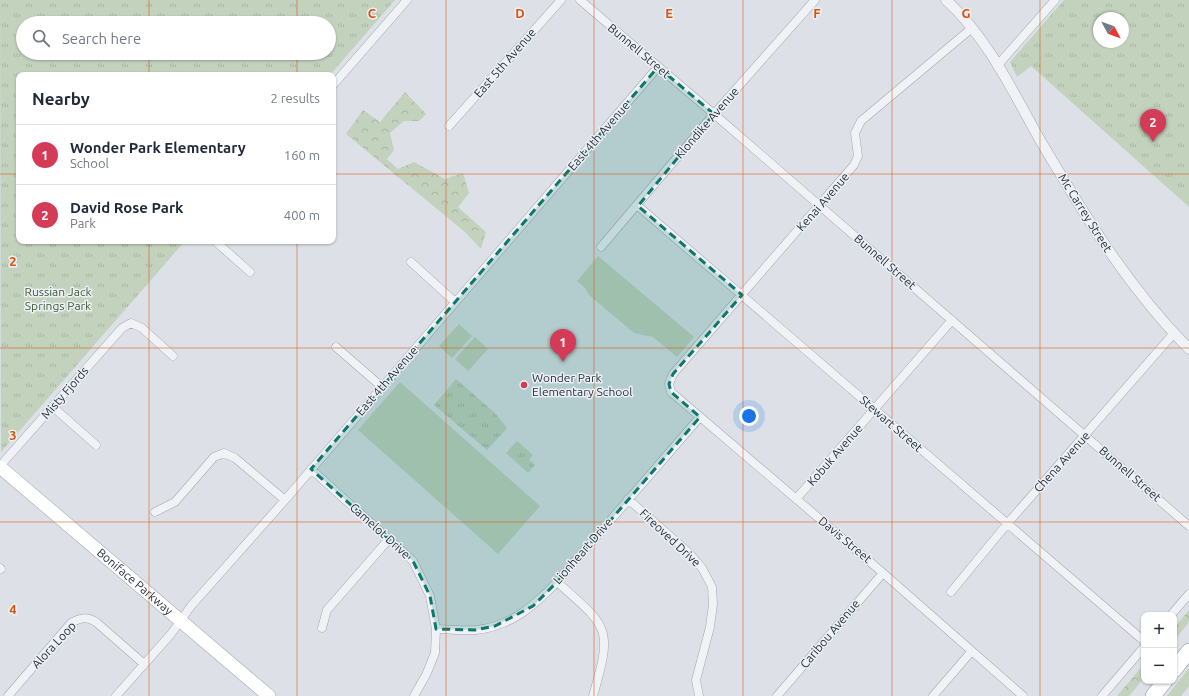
<!DOCTYPE html>
<html lang="en">
<head>
<meta charset="utf-8">
<style>
	body { margin:0; font-family:Ubuntu,sans-serif; background:#f6f6f7; color:#1f2937 }
	.controls { position:absolute; right:12px; bottom:12px; display:grid; overflow:hidden; border-radius:8px; box-shadow:0 1px 3px #0004 }
	.controls button { width:36px; height:36px; display:grid; place-items:center; padding:0; border:0; border-bottom:1px solid #e0e1e3; background:#fff; color:#1f2937; font:20px sans-serif }
	.compass { position:absolute; left:1093px; top:12px; width:36px; height:36px; border-radius:50%; background:#fff; box-shadow:0 1px 3px #0004; rotate:131deg }
	.you { position:absolute; left:749px; top:416px; width:14px; height:14px; margin:-10px; border:3px solid #fff; border-radius:50%; background:#1a73e8; box-shadow:0 0 0 6px #1a73e833 }
	.badge { display:grid; place-items:center; width:26px; height:26px; border-radius:50%; background:#d33b57; color:#fff; font-size:13px; font-weight:700 }
	.pin { position:absolute; translate:-50% -33px; filter:drop-shadow(0 1px 2px #0008) }
	.pin::after { content:''; position:absolute; top:21px; width:14px; height:12px; background:inherit; clip-path:polygon(0 0,100% 0,50% 100%) }
	.list { margin:0; padding:0; list-style:none }
	h2 { display:flex; justify-content:space-between; align-items:center; height:52px; margin:0; padding:0 16px; font-size:17px }
	h2 small { font-size:13px; font-weight:400; color:#747a83 }
	.list li { display:grid; grid-template-columns:26px 1fr auto; gap:12px; align-items:center; box-sizing:border-box; height:60px; padding:0 16px; border-top:1px solid #e0e1e3 }
	.list b { display:block; font-size:15px; white-space:nowrap }
	.list p { margin:0; font-size:13px; white-space:nowrap; color:#747a83 }
	.list em { font-size:13px; font-style:normal; color:#747a83 }
	.icon { flex:none; width:22px; height:22px; fill:none; stroke:currentColor; stroke-width:2; stroke-linecap:round; stroke-linejoin:round }
	.map { position:relative; flex:none; width:1189px; height:696px; overflow:hidden }
	.search { position:absolute; background:#fff; box-shadow:0 1px 3px #0004; left:16px; top:16px; width:320px; height:44px; display:flex; align-items:center; gap:10px; box-sizing:border-box; padding:0 14px; border-radius:22px; color:#747a83; font-size:15px }
	.panel { position:absolute; background:#fff; box-shadow:0 1px 3px #0004; left:16px; top:72px; width:320px; height:172px; border-radius:8px }
	.map>svg:first-child { display:block }
	.green { fill:#c3d2bd }
	.forest { fill:url(#forest-crowns) }
	.park { fill:url(#park-tufts); fill-rule:evenodd }
	.lines { fill:none; stroke-linecap:round; stroke-linejoin:round }
	.minor-casing { stroke:#a2a8b1; stroke-width:9 }
	.tertiary-casing { stroke:#a2a8b1; stroke-width:11 }
	.primary-casing { stroke:#9ca6b4; stroke-width:14 }
	.motorway-casing { stroke:#848f9f; stroke-width:16 }
	.minor { stroke:#f0f2f6; stroke-width:8 }
	.tertiary { stroke:#f0f2f6; stroke-width:10 }
	.primary { stroke:#fff; stroke-width:13 }
	.motorway { stroke:#fff; stroke-width:15 }
	.marked { fill:#0f766e; fill-opacity:0.2; stroke:#0f766e; stroke-width:3; stroke-dasharray:8 5; stroke-linejoin:round }
	.grid { fill:none; stroke:#d55511; stroke-width:1; stroke-opacity:0.55 }
	.poi-dot { fill:#d33b57; stroke:#ecf0f5; stroke-width:1.5 }
	.labels { text-anchor:middle; stroke-width:3; stroke-linejoin:round; paint-order:stroke }
	.street-label { font-size:12px; fill:#26303f; stroke:#ecf0f5 }
	.park-label { font-size:12px; fill:#3b5b32; stroke:#ecf0f5 }
	.poi-label { font-size:12px; fill:#26303f; stroke:#ecf0f5; text-anchor:start }
	.grid-label { font-size:13px; text-anchor:middle; font-weight:bold; fill:#d55511; stroke:#ecf0f5; stroke-width:3; stroke-linejoin:round; paint-order:stroke }
</style>
</head>
<body>
<div class="map">
<svg width="1189" height="696" viewBox="0 0 1189 696">
	<defs>
		<pattern id="forest-crowns" width="20" height="18" patternUnits="userSpaceOnUse"><rect width="20" height="18" fill="#c3d2bd"/><path d="M2 6a3 3 0 1 1 6 0M12 15a3 3 0 1 1 6 0" fill="none" stroke="#a7b5a4"/></pattern>
		<pattern id="park-tufts" width="24" height="20" patternUnits="userSpaceOnUse"><rect width="24" height="20" fill="#c3d2bd"/><path d="M3 7l-1-3M5 7V3M7 7l1-3M15 17l-1-3M17 17v-4M19 17l1-3" fill="none" stroke="#a7b5a4"/></pattern>
	</defs>
	<rect width="100%" height="100%" fill="#dde1e7"/>
	<path class="green" d="M 598,256 L 694,337 L 677,357 L 653,337 L 634,333 L 589,295 L 585,288 L 577,281 Z
		M 459,324 L 472,336 L 452,358 L 439,346 Z
		M 475,337 L 488,349 L 468,371 L 455,359 Z
		M 400,382 L 540,506 L 498,554 L 358,430 Z
		M 1189,668 L 1189,686 L 1181,696 L 1167,696 Z"/>
	<path class="forest" d="M 405,92 L 426,114 L 419,121 L 404,121 L 390,133 L 394,150 L 387,159 L 398,169 L 414,162 L 445,179 L 463,173 L 469,193 L 458,207 L 486,232 L 481,249 L 465,232 L 346,134 L 363,110 L 380,122 Z
		M 1189,610 L 1189,622 L 1174,641 L 1174,628 Z
		M 1144,664 L 1144,678 L 1129,696 L 1117,696 Z"/>
	<path class="park" d="M 0,0 L 395,0 L 330,75 L 19,75 L 19,241 L 185,241 L 1,452 ZM 23,23 L 329,23 L 329,53 L 23,53 Z
		M 1064,0 L 1189,0 L 1189,207 L 1031,66 L 1017,77 L 1010,62 ZM 1099,18 L 1123,18 L 1123,42 L 1099,42 Z
		M 456,379 L 495,413 L 507,428 L 487,450 L 434,405 Z
		M 517,441 L 533,455 L 529,460 L 535,465 L 528,473 L 506,453 Z"/>
	<g class="lines">
		<g class="minor-casing">
			<path id="minor" d="M 580,0 L 714,114 L 1189,526
				M 972,28 L 861,121 L 855,133 L 858,156 L 854,165 L 673,374 L 669,384 L 671,392 L 883,573 L 1023,696
				M 997,66 L 1055,0
				M 333,85 L 407,0
				M 449,126 L 561,0
				M 638,206 L 1144,641
				M 215,241 L 250,272
				M 601,247 L 714,114 L 815,0
				M 411,262 L 455,302
				M 336,347 L 382,387
				M 53,407 L 96,445
				M 0,466 L 122,328 L 131,323 L 142,328 L 173,356
				M 311,469 L 413,561 L 430,596 L 436,629 L 435,653 L 426,675 L 414,696
				M 628,499 L 688,552 L 702,568 L 712,587 L 713,604 L 710,627 L 696,680 L 699,696
				M 796,499 L 952,320
				M 155,512 L 175,502 L 214,457 L 224,453 L 235,458 L 285,500
				M 0,568 L 1,569
				M 557,582 C 609,628 613,627 593,696
				M 951,592 L 1007,524 L 1174,333
				M 1171,615 L 1189,594
				M 322,628 L 327,610 L 389,539
				M 436,629 C 449,629 463,631 476,630 C 511,626 533,607 557,582 L 700,417
				M 8,696 L 71,623 C 80,618 86,616 96,622 L 144,664
				M 116,696 L 171,634 L 191,606 L 285,500 L 658,67
				M 777,696 L 883,573
				M 933,696 L 971,652
				M 1102,696 L 1144,647"/>
		</g>
		<g class="tertiary-casing">
			<path id="tertiary" d="M 946,0 C 988,38 1013,92 1040,140 C 1085,216 1127,286 1189,349"/>
		</g>
		<g class="primary-casing">
			<g id="primary">
				<path id="s1" d="M 0,467 L 269,696"/>
			</g>
		</g>
		<g class="motorway-casing">
			<path id="motorway" d="M 1174,670 L 1189,651
				M 1153,696 L 1165,681"/>
		</g>
		<use href="#minor" class="minor"/>
		<use href="#tertiary" class="tertiary"/>
		<use href="#primary" class="primary"/>
		<use href="#motorway" class="motorway"/>
	</g>
	<path class="marked" d="M 658,67 L 714,114 L 638,206 L 742,295 L 673,374 L 669,384 L 671,392 L 700,417 L 557,582 L 533,606 L 495,626 L 475,630 L 436,629 L 430,596 L 413,561 L 311,469 Z"/>
	<path class="grid" d="M 149,0 L 149,23M 297,0 L 297,23M 446,0 L 446,696M 594,0 L 594,696M 743,0 L 743,696M 892,0 L 892,696M 1040,0 L 1040,696M 149,53 L 149,75M 297,53 L 297,75M 0,174 L 19,174M 333,174 L 1189,174M 149,241 L 149,696M 297,241 L 297,696M 0,348 L 1189,348M 0,522 L 1189,522"/>
	<circle class="poi-dot" cx="524" cy="385" r="4"/>
	<g class="labels">
		<g class="street-label">
			<text transform="translate(639 51) rotate(40)" y="4">Bunnell Street</text>
			<text transform="translate(505 63) rotate(-49)" y="4">East 5th Avenue</text>
			<text transform="translate(707 123) rotate(-49)" y="4">Klondike Avenue</text>
			<text transform="translate(599 136) rotate(-49)" y="4">East 4th Avenue</text>
			<text transform="translate(823 202) rotate(-49)" y="4">Kenai Avenue</text>
			<text transform="translate(1085 213) rotate(58)" y="4">Mc Carrey Street</text>
			<text transform="translate(885 262) rotate(41)" y="4">Bunnell Street</text>
			<text transform="translate(387 381) rotate(-49)" y="4">East 4th Avenue</text>
			<text transform="translate(65 393) rotate(-49)" y="4">Misty Fjords</text>
			<text transform="translate(891 424) rotate(41)" y="4">Stewart Street</text>
			<text transform="translate(835 455) rotate(-49)" y="4">Kobuk Avenue</text>
			<text transform="translate(1062 462) rotate(-48)" y="4">Chena Avenue</text>
			<text transform="translate(1130 474) rotate(41)" y="4">Bunnell Street</text>
			<text transform="translate(380 531) rotate(42)" y="4">Camelot Drive</text>
			<text transform="translate(670 538) rotate(43)" y="4">Fireoved Drive</text>
			<text transform="translate(845 540) rotate(40)" y="4">Davis Street</text>
			<text transform="translate(583 551) rotate(-49)" y="4">Lionheart Drive</text>
			<text dy="4" stroke="none"><textPath href="#s1" startOffset="177">Boniface Parkway</textPath></text>
			<text transform="translate(830 634) rotate(-50)" y="4">Caribou Avenue</text>
			<text transform="translate(54 645) rotate(-47)" y="4">Alora Loop</text>
		</g>
		<g class="park-label">
			<text x="58" y="296">Russian Jack<tspan x="58" dy="14">Springs Park</tspan></text>
		</g>
		<g class="poi-label">
			<text x="532" y="382">Wonder Park<tspan x="532" dy="14">Elementary School</tspan></text>
		</g>
	</g>
	<g class="grid-label">
		<text x="372" y="18">C</text>
		<text x="520" y="18">D</text>
		<text x="669" y="18">E</text>
		<text x="817" y="18">F</text>
		<text x="966" y="18">G</text>
		<text x="13" y="266">2</text>
		<text x="13" y="440">3</text>
		<text x="13" y="614">4</text>
	</g>
</svg>
<div class="controls">
<button>+</button>
<button>−</button>
</div>
<svg class="compass" viewBox="-18 -18 36 36"><path d="M0-13l5 13h-10z" fill="#e53935"/><path d="M0 13l5-13h-10z" fill="#747a83"/></svg>
<div class="you"></div>
<div class="pin badge" style="left:563px;top:362px">1</div>
<div class="pin badge" style="left:1153px;top:142px">2</div>
<div class="search"><svg class="icon" aria-label="search" viewBox="0 0 24 24"><circle cx="10" cy="10" r="6"/><path d="M15 15l6 6"/></svg>Search here</div>
<section class="panel">
<h2>Nearby<small>2 results</small></h2>
<ul class="list">
<li><span class="badge">1</span><div><b>Wonder Park Elementary</b><p>School</p></div><em>160 m</em></li>
<li><span class="badge">2</span><div><b>David Rose Park</b><p>Park</p></div><em>400 m</em></li>
</ul>
</section>
</div>
</body>
</html>
